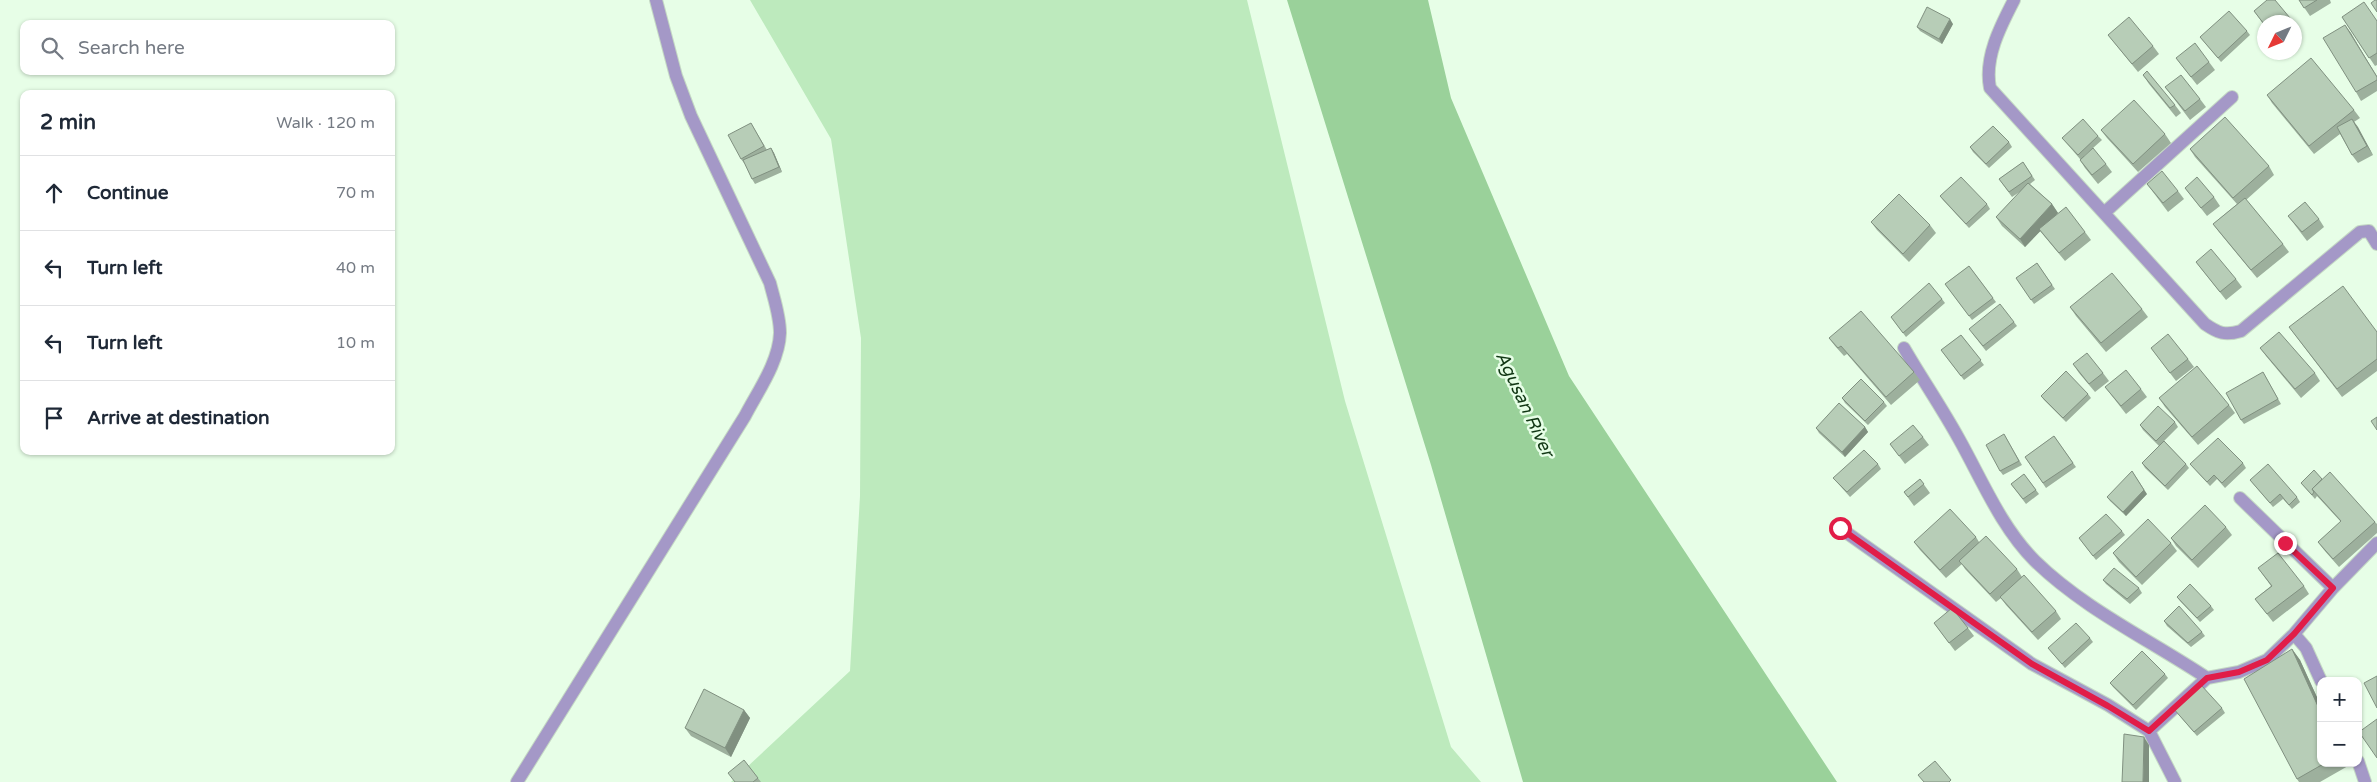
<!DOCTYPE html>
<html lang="en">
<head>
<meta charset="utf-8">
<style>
	body { margin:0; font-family:"Varela Round",sans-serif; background:#f2f2f3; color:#1f2937 }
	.controls { position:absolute; right:15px; bottom:15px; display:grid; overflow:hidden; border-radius:10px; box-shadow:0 1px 4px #0004 }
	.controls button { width:45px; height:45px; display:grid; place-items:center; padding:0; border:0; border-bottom:1px solid #e0e1e3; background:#fff; color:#1f2937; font:25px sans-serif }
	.compass { position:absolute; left:2257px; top:15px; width:45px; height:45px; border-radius:50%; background:#fff; box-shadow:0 1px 4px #0004; rotate:227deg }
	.stop { position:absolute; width:15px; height:15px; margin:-11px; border:4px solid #e11d48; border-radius:50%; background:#fff }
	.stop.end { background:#e11d48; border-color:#fff; box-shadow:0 1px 5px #0008 }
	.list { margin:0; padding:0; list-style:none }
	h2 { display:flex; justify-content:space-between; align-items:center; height:65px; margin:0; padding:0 20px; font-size:21px }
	h2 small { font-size:16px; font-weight:400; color:#747a83 }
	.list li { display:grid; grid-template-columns:32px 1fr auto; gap:15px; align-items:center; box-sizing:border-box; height:75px; padding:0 20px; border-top:1px solid #e0e1e3 }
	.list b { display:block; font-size:19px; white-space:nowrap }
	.list em { font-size:16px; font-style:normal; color:#747a83 }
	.icon { flex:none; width:28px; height:28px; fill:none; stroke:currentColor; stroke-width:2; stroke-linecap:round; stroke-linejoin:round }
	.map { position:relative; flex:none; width:2377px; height:782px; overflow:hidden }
	.search { position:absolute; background:#fff; box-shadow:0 1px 4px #0004; left:20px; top:20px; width:375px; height:55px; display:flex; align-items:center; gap:12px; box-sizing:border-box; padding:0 18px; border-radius:10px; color:#747a83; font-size:19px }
	.panel { position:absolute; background:#fff; box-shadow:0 1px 4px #0004; left:20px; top:90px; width:375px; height:365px; border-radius:10px }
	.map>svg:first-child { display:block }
	.green { fill:#bdeabd }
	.water { fill:#9ad19a }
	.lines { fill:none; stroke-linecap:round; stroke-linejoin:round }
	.street-casing { stroke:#c4d8c4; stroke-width:14 }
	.street { stroke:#a498c7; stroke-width:12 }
	.wall { fill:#9db09d }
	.shaded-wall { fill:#809080 }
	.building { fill:#b7cdb7; stroke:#809080 }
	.route { stroke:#e11d48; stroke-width:6 }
	.labels { text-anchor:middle; stroke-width:5; stroke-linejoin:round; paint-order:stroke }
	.water-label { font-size:18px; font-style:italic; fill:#113714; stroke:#e7fee7 }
</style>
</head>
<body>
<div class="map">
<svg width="2377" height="782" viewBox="0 0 2377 782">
	<rect width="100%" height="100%" fill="#e7fee7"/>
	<path class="green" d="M 750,0 L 1247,0 L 1345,401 L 1451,747 L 1481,782 L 731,782 L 850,671 L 860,496 L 861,338 L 831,139 Z"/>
	<path class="water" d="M 1287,0 L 1428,0 L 1451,98 L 1569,376 L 1837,782 L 1523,782 L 1431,465 Z"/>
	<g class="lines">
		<g class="street-casing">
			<path id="street" d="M 2014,0 C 2000,27 1984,58 1990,88 L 2205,324 C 2218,333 2225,336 2241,331 L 2360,232 L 2369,231 L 2377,244
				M 2104,213 L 2232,97
				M 1904,348 C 1922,379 1942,408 1959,439 C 1982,480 2001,527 2035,561 C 2084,609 2150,640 2207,678
				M 2240,498 L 2333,588
				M 1840,528 L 2032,664 L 2108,705 L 2149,731 L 2175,782
				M 2294,634 L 2306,648 L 2321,681
				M 2149,731 L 2207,678 L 2239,672 L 2267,660 L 2294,634 L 2333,588 L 2377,543
				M 2358,761 L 2365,782
				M 517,782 L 745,416 C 758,391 779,362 780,333 C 780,316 774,299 770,283 L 691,116 L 676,76 L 656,0"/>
		</g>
		<use href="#street" class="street"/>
	</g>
	<path class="wall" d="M 2299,0 L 2330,0 L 2331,3 L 2310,16 Z
		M 2254,11 L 2290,18 L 2293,22 L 2264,22 L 2264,25 Z
		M 2342,17 L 2377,20 L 2377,65 L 2375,66 Z
		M 1953,24 L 1942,44 L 1920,31 L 1917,27 Z
		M 2345,25 L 2377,76 L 2377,91 L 2361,101 L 2356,92 Z
		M 2247,31 L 2250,35 L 2221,62 L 2200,37 Z
		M 2108,35 L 2153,46 L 2159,54 L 2138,72 Z
		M 2176,58 L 2209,62 L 2215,70 L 2197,85 Z
		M 2143,75 L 2175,105 L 2181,113 L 2176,117 L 2149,84 Z
		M 2165,87 L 2200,99 L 2206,107 L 2190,120 Z
		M 2267,95 L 2354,110 L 2360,118 L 2354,122 L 2373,155 L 2358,163 L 2352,155 L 2340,134 L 2314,154 L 2272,103 Z
		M 751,123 L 767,150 L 771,148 L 774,153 L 782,172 L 755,184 L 752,179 L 744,162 L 744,163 L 741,159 Z
		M 2101,130 L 2165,134 L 2171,143 L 2138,172 L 2107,138 Z
		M 2098,136 L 2102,140 L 2084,156 L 2106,164 L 2112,172 L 2098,184 L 2085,168 L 2080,160 L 2080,159 L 2062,138 Z
		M 2009,142 L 2012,147 L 1989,168 L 1973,152 L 1970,147 Z
		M 2190,149 L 2269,166 L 2274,175 L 2246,200 L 2283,244 L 2289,252 L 2257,278 L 2219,232 L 2213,224 L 2237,204 L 2195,157 Z
		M 2023,162 L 2035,180 L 2030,184 L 2052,204 L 2058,213 L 2054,216 L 2085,232 L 2091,240 L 2065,261 L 2040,231 L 2025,247 L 2002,226 L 1996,217 L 2021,191 L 2012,197 L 1999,179 Z
		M 2147,184 L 2178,191 L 2184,199 L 2168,212 Z
		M 2185,188 L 2214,197 L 2220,206 L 2207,216 Z
		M 1940,196 L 1987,204 L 1990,209 L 1969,228 L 1943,200 Z
		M 2288,216 L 2319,219 L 2324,227 L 2307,241 Z
		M 1871,222 L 1930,225 L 1936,233 L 1909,262 L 1877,230 Z
		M 2196,262 L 2236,279 L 2242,287 L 2226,300 Z
		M 2037,263 L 2055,289 L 2034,304 L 2016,278 Z
		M 1969,266 L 1996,302 L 1972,320 L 1945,284 Z
		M 1942,299 L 1945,303 L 1906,337 L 1891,317 Z
		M 2070,307 L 2142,309 L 2148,317 L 2106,352 L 2076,316 Z
		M 2014,322 L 2017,326 L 1986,351 L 1972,333 Z
		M 2289,327 L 2377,332 L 2377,371 L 2342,397 Z
		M 1961,335 L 1984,365 L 1964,380 L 1941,350 Z
		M 1829,338 L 1914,372 L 1920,380 L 1891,405 L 1847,354 L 1844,356 L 1835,346 Z
		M 2151,348 L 2188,359 L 2194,367 L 2176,381 Z
		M 2260,348 L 2315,373 L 2320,381 L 2301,398 L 2266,356 Z
		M 2073,364 L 2103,373 L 2109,381 L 2095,392 L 2079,373 Z
		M 2263,372 L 2281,404 L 2244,424 L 2241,420 Z
		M 2105,387 L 2141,389 L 2147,397 L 2126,414 Z
		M 2088,394 L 2091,398 L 2066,422 L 2044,400 L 2041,396 Z
		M 1842,398 L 1884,402 L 1887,406 L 1868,425 L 1845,403 Z
		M 2159,398 L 2229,405 L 2235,413 L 2198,445 L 2165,407 Z
		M 2175,422 L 2178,427 L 2164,441 L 2186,464 L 2189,468 L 2168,490 L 2145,468 L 2142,463 L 2159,446 L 2143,430 L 2140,425 Z
		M 1865,427 L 1868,432 L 1845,457 L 1819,433 L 1816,428 Z
		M 2004,434 L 2022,465 L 2003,475 L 2000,471 Z
		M 2054,436 L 2076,467 L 2046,488 L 2025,457 Z
		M 1923,437 L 1929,445 L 1905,464 L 1890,444 Z
		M 2243,463 L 2246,468 L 2225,488 L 2217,479 L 2210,486 L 2190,464 Z
		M 1878,464 L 1881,469 L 1850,497 L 1833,478 Z
		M 2024,474 L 2039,494 L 2026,504 L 2011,484 Z
		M 1920,479 L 1930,493 L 1914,506 L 1904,492 Z
		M 2322,479 L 2375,522 L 2377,524 L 2377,533 L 2339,567 L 2324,550 L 2318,542 L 2341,522 L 2317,496 L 2315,499 L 2301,483 Z
		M 2250,480 L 2297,497 L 2300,502 L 2292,509 L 2283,499 L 2273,507 Z
		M 2147,494 L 2126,516 L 2110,501 L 2107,497 Z
		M 2226,527 L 2232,535 L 2198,568 L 2176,546 L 2171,538 Z
		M 2122,531 L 2125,535 L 2096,560 L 2079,538 Z
		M 1976,537 L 1979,542 L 2017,569 L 2022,577 L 2056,611 L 2061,619 L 2038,640 L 2006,605 L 2001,598 L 1996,602 L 1965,569 L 1962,564 L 1946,578 L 1920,550 L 1914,542 Z
		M 2171,543 L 2177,551 L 2142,585 L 2119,562 L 2113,553 Z
		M 2258,568 L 2304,586 L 2309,594 L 2273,622 L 2255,599 L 2271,586 Z
		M 2103,580 L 2139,588 L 2142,593 L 2130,604 L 2106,584 Z
		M 2177,597 L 2211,606 L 2214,610 L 2200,622 L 2180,601 Z
		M 2164,621 L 2202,632 L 2205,636 L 2191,647 L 2167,626 Z
		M 1934,623 L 1968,628 L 1974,636 L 1955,651 Z
		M 2090,638 L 2093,642 L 2065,668 L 2048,648 Z
		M 2292,649 L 2300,660 L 2321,706 L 2321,763 L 2346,763 L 2348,766 L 2320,782 L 2299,782 L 2297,779 Z
		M 2165,674 L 2168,678 L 2136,710 L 2113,687 L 2110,683 Z
		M 2173,708 L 2222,708 L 2225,713 L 2197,736 Z
		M 744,710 L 750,718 L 731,757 L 691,736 L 685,728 Z
		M 744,760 L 761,782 L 735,782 Z"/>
	<path class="shaded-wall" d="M 1950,19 L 1953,24 L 1942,44 L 1939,39 Z
		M 2345,25 L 2351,33 L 2377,77 Z
		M 2352,119 L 2358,127 L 2373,155 L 2367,146 Z
		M 771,148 L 774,153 L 782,172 L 779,167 Z
		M 2052,204 L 2058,213 L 2025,247 L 2020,239 Z
		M 1865,427 L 1868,432 L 1845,457 L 1842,452 Z
		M 2132,471 L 2147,494 L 2126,516 L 2123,512 Z
		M 2292,649 L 2300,660 L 2321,706 L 2321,713 Z
		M 744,710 L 750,718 L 731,757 L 725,748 Z
		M 2144,737 L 2149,745 L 2149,782 L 2143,782 Z"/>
	<path class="building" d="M 2267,0 L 2275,0 L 2290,18 L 2285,22 L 2264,22 L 2264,24 L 2254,11 Z
		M 2299,0 L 2317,0 L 2304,8 Z
		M 2375,0 L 2377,0 L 2377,12 L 2371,3 Z
		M 2364,2 L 2377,21 L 2377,53 L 2369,58 L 2342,17 Z
		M 1927,7 L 1950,19 L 1939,39 L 1917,27 Z
		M 2229,11 L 2247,31 L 2218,58 L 2200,37 Z
		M 2129,17 L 2153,46 L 2132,64 L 2108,35 Z
		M 2345,25 L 2377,77 L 2377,80 L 2356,92 L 2323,38 Z
		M 2195,43 L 2209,62 L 2191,77 L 2176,58 Z
		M 2311,58 L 2354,110 L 2309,146 L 2267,95 Z
		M 2147,71 L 2175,105 L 2170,108 L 2143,75 Z
		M 2181,75 L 2200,99 L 2185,111 L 2165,87 Z
		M 2134,100 L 2165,134 L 2133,164 L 2101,130 Z
		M 2225,117 L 2269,166 L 2233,198 L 2190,149 Z
		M 2083,119 L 2098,136 L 2078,155 L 2062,138 Z
		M 2352,119 L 2367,146 L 2352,155 L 2337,127 Z
		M 751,123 L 764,146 L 741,159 L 728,135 Z
		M 1993,126 L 2009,142 L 1986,164 L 1970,147 Z
		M 771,148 L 779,167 L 752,179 L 743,160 Z
		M 2093,148 L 2106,164 L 2092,175 L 2080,160 Z
		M 2023,162 L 2032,176 L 2009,192 L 1999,179 Z
		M 2162,171 L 2178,191 L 2163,203 L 2147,184 Z
		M 1961,177 L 1987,204 L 1966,224 L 1940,196 Z
		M 2197,177 L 2214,197 L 2201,208 L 2185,188 Z
		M 2028,183 L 2052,204 L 2020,239 L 1996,217 Z
		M 1899,194 L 1930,225 L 1903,254 L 1871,222 Z
		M 2245,198 L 2283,244 L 2251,270 L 2213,224 Z
		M 2305,202 L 2319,219 L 2302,232 L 2288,216 Z
		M 2066,207 L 2085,232 L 2059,253 L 2039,229 Z
		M 2211,249 L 2236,279 L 2220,292 L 2196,262 Z
		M 2037,263 L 2052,285 L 2031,300 L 2016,278 Z
		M 1969,266 L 1993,298 L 1969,316 L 1945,284 Z
		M 2112,273 L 2142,309 L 2101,343 L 2070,307 Z
		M 1929,283 L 1942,299 L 1903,333 L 1891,317 Z
		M 2343,286 L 2377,332 L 2377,359 L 2337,389 L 2289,327 Z
		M 2000,304 L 2014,322 L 1983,346 L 1969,329 Z
		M 1861,311 L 1914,372 L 1886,397 L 1841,346 L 1838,348 L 1829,338 Z
		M 2279,332 L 2315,373 L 2295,389 L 2260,348 Z
		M 2168,334 L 2188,359 L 2170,373 L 2151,348 Z
		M 1961,335 L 1981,360 L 1961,376 L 1941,350 Z
		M 2087,353 L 2103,373 L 2089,384 L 2073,364 Z
		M 2197,366 L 2229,405 L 2192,437 L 2159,398 Z
		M 2126,370 L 2141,389 L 2121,406 L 2105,387 Z
		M 2066,371 L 2088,394 L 2063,418 L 2041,396 Z
		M 2263,372 L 2278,399 L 2241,420 L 2226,393 Z
		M 1861,379 L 1884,402 L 1865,421 L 1842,398 Z
		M 1839,403 L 1865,427 L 1842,452 L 1816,428 Z
		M 2158,406 L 2175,422 L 2156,441 L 2140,425 Z
		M 2377,417 L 2377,430 L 2371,421 Z
		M 1913,425 L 1923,437 L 1899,456 L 1890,444 Z
		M 2004,434 L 2019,461 L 2000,471 L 1986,445 Z
		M 2054,436 L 2073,463 L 2043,483 L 2025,457 Z
		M 2218,438 L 2243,463 L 2222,483 L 2214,475 L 2207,482 L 2190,464 Z
		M 2164,441 L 2186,464 L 2165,486 L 2142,463 Z
		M 1864,450 L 1878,464 L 1847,492 L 1833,478 Z
		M 2268,464 L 2297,497 L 2289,505 L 2280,494 L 2270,503 L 2250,480 Z
		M 2314,470 L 2322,479 L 2312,489 L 2314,492 L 2312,495 L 2301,483 Z
		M 2132,471 L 2144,490 L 2123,512 L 2107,497 Z
		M 2330,472 L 2375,522 L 2333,559 L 2318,542 L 2341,521 L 2312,489 Z
		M 2024,474 L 2036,490 L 2023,499 L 2011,484 Z
		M 1920,479 L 1924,484 L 1908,497 L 1904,492 Z
		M 2205,505 L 2226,527 L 2192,560 L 2171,538 Z
		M 1950,509 L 1976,537 L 1940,570 L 1914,542 Z
		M 2106,514 L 2122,531 L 2093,556 L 2079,538 Z
		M 2148,519 L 2171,543 L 2136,577 L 2113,553 Z
		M 1986,536 L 2017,569 L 1990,594 L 1959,561 Z
		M 2278,553 L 2304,586 L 2267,614 L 2255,599 L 2272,586 L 2258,568 Z
		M 2114,568 L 2139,588 L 2127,599 L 2103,580 Z
		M 2024,575 L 2056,611 L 2032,632 L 2000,597 Z
		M 2190,584 L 2211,606 L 2197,618 L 2177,597 Z
		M 2179,606 L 2202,632 L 2188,643 L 2164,621 Z
		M 1952,608 L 1968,628 L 1949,643 L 1934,623 Z
		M 2076,623 L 2090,638 L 2062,664 L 2048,648 Z
		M 2292,649 L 2321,713 L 2321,763 L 2325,763 L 2297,779 L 2244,679 Z
		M 2142,651 L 2165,674 L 2133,705 L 2110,683 Z
		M 2377,676 L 2377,708 L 2364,683 Z
		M 2201,685 L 2222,708 L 2194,732 L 2173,708 Z
		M 704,689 L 744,710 L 725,748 L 685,728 Z
		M 2377,719 L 2377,758 L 2359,732 Z
		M 2124,734 L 2144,737 L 2143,782 L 2122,782 Z
		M 744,760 L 758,778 L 753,782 L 735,782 L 728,773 Z
		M 1935,761 L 1951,780 L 1949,782 L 1924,782 L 1918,775 Z"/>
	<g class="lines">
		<path class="route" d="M 1840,528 L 2032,664 L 2108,706 L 2149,731 L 2207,678 L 2239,672 L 2267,660 L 2294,634 L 2333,588 L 2285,543"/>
	</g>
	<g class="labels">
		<g class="water-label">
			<text transform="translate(1525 404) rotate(65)" y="6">Agusan River</text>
		</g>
	</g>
</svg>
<div class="controls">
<button>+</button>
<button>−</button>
</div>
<svg class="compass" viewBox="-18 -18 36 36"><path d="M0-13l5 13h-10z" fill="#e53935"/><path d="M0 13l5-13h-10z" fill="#747a83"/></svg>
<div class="stop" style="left:1840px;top:528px"></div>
<div class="stop end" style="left:2285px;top:543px"></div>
<div class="search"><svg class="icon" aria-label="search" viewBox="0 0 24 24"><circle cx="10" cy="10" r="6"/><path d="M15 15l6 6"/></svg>Search here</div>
<section class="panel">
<h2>2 min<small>Walk · 120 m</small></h2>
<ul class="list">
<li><svg class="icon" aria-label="ahead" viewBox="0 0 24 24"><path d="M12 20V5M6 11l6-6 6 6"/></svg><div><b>Continue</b></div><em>70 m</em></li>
<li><svg class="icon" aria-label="left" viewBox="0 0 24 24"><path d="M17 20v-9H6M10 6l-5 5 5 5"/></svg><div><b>Turn left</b></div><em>40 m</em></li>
<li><svg class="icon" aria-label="left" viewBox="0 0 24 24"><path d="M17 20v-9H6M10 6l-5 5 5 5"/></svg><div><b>Turn left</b></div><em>10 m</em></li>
<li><svg class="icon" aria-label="arrive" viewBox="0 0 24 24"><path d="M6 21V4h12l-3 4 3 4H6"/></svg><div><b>Arrive at destination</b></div></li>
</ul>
</section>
</div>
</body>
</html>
